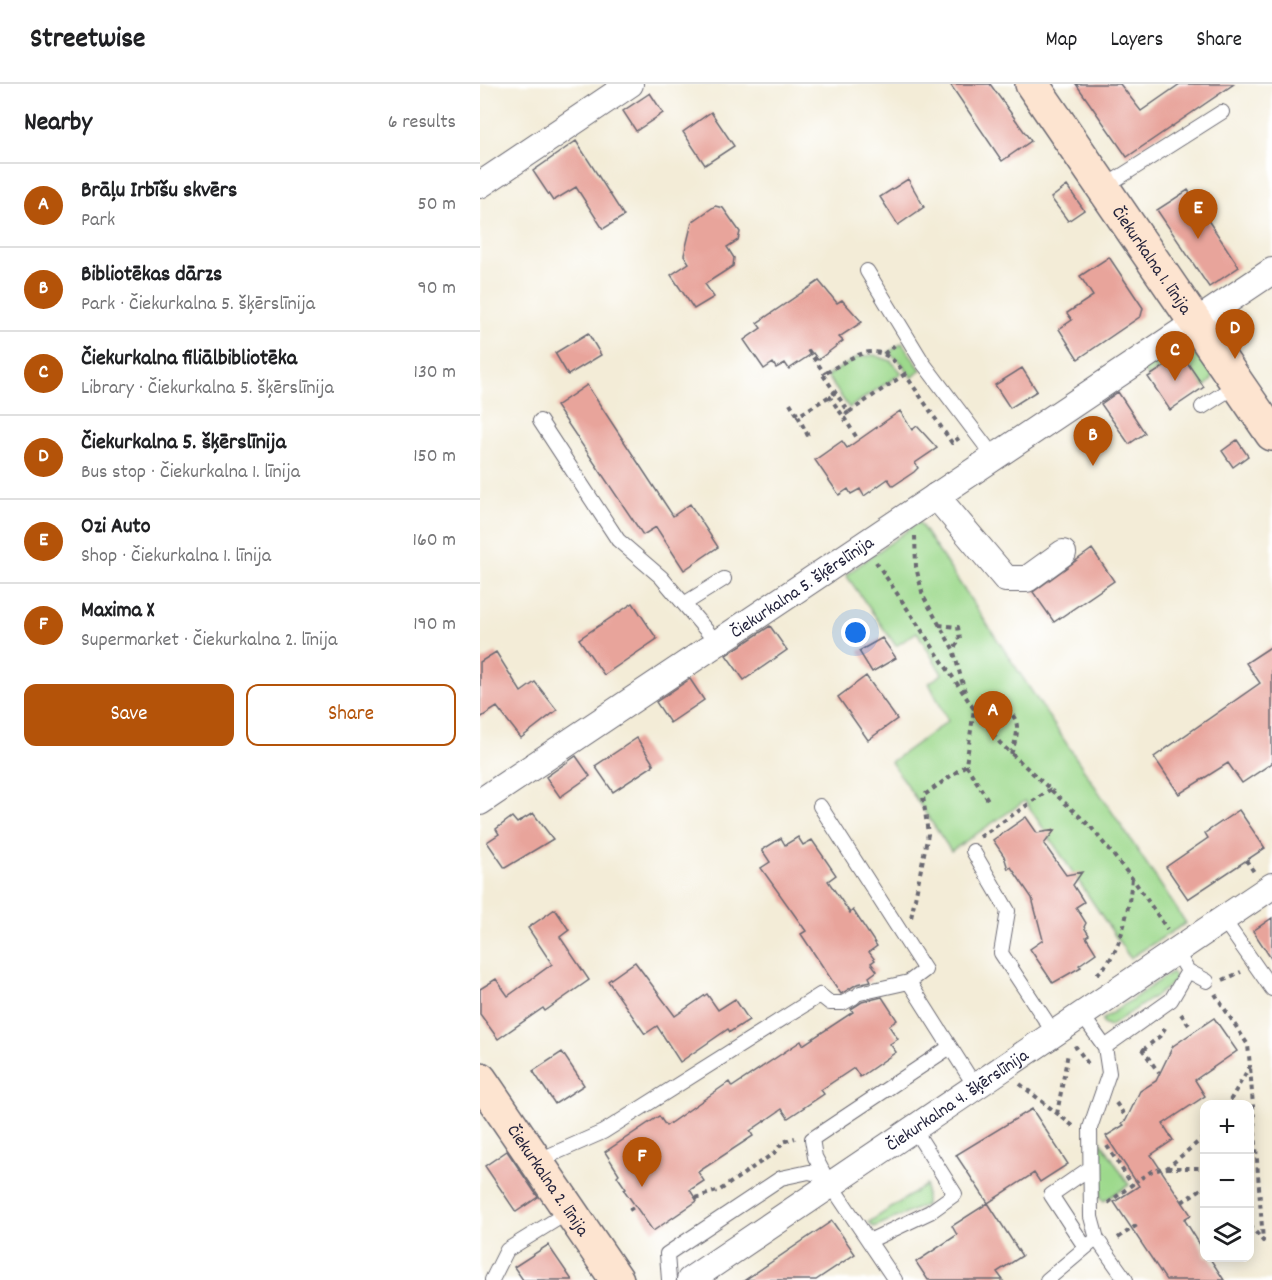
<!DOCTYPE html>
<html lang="en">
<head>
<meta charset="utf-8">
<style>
	body { margin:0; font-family:Dekko,sans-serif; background:#f6f6f6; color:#202124 }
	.controls { position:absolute; right:18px; bottom:18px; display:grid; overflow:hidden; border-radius:12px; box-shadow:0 3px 15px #0003 }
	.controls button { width:54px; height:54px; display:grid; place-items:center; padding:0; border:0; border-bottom:2px solid #e0e0e0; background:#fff; color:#202124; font:30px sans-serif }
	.you { position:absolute; left:376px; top:549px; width:21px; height:21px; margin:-15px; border:4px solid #fff; border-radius:50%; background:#1a73e8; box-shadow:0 0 0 9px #1a73e833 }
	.badge { display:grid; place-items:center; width:39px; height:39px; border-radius:50%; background:#b45309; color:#fff; font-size:20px; font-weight:700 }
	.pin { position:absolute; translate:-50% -50px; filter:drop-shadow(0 2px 3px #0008) }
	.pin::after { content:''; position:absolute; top:32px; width:21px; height:18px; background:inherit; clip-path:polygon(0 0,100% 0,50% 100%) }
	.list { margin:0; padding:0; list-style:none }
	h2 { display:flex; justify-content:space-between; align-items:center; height:78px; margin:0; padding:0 24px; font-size:26px }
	h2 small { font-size:20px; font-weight:400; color:#757577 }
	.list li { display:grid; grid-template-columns:39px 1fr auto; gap:18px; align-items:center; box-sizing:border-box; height:84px; padding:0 24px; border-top:2px solid #e0e0e0 }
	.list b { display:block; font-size:22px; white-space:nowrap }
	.list p { margin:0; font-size:20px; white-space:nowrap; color:#757577 }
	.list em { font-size:20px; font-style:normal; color:#757577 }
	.actions { display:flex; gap:12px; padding:18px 24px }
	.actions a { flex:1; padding:14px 0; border:2px solid #b45309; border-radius:12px; text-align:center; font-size:21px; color:#b45309 }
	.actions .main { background:#b45309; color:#fff }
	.icon { flex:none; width:33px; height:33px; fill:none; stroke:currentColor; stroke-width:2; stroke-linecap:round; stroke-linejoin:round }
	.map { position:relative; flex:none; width:792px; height:1196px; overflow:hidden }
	header { display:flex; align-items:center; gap:36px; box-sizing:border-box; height:84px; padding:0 30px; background:#fff; border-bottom:2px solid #e0e0e0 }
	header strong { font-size:28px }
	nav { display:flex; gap:33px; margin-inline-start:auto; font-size:21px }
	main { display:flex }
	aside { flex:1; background:#fff }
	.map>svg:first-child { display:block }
	.green { fill:#9dd98c; stroke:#607e64; stroke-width:1.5 }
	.building { fill:#e8a49b }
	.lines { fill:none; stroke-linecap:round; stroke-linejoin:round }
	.lane-casing { stroke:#6b6972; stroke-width:16 }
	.street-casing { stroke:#6b6972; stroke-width:28 }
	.secondary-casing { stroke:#6b6972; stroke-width:36 }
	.path { stroke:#6b6972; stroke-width:4; stroke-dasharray:4.5 4.5; stroke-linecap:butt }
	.lane { stroke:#fff; stroke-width:14 }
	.street { stroke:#fff; stroke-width:26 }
	.secondary { stroke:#fde4d0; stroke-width:33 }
	.labels { text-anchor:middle; stroke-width:5; stroke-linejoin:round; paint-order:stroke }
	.street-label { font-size:18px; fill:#22223b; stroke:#fff }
</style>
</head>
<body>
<header>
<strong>Streetwise</strong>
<nav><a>Map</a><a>Layers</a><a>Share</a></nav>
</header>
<main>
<aside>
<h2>Nearby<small>6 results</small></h2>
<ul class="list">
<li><span class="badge">A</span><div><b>Brāļu Irbīšu skvērs</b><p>Park</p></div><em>50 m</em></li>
<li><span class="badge">B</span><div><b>Bibliotēkas dārzs</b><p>Park · Čiekurkalna 5. šķērslīnija</p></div><em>90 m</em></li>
<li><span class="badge">C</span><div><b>Čiekurkalna filiālbibliotēka</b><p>Library · Čiekurkalna 5. šķērslīnija</p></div><em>130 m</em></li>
<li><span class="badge">D</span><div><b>Čiekurkalna 5. šķērslīnija</b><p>Bus stop · Čiekurkalna 1. līnija</p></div><em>150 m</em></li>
<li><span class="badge">E</span><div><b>Ozi Auto</b><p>Shop · Čiekurkalna 1. līnija</p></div><em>160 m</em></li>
<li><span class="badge">F</span><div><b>Maxima X</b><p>Supermarket · Čiekurkalna 2. līnija</p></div><em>190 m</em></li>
</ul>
<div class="actions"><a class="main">Save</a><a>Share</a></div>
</aside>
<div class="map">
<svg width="792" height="1196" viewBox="0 0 792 1196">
	<rect width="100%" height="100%" fill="#fff"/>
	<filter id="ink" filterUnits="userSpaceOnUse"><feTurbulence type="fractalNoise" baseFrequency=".0167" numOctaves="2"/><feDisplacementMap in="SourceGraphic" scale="12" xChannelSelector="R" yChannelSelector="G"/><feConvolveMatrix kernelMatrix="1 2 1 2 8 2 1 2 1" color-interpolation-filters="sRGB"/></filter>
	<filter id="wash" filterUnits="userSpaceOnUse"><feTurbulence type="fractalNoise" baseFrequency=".008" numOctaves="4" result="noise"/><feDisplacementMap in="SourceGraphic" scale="24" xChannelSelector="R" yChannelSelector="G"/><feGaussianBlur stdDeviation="1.35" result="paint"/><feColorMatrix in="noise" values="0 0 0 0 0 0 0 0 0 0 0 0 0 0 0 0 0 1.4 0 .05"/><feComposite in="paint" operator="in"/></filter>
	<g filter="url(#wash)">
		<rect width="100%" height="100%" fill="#f3ecd7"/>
		<path class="green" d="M 422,259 L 441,286 L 432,294 L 420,277 L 408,269 Z
			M 706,259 L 733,290 L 731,297 L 724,303 L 702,271 L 668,293 L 662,284 Z
			M 394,271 L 411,277 L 422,289 L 369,324 L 347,292 L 378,273 Z
			M 439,438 L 706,839 L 650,874 L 545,717 L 471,767 L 411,678 L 468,637 L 449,599 L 462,590 L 437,548 L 416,562 L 366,491 Z
			M 692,888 L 696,895 L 687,904 L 629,943 L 623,940 L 622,936 Z
			M 621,1057 L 649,1101 L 624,1117 L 621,1114 Z
			M 446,1101 L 446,1121 L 394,1143 L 389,1138 Z"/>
		<g id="blocks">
			<path class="building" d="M 470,0 L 510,0 L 551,57 L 522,77 Z
				M 596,0 L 640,0 L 661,27 L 700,0 L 754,0 L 647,73 Z
				M 170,9 L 183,29 L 156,47 L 143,27 Z
				M 231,28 L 254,62 L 225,81 L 203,48 Z
				M 96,57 L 144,132 L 123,145 L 96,103 L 73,117 L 53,87 Z
				M 428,95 L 444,123 L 418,141 L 400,113 Z
				M 587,102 L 604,126 L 588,137 L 571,114 Z
				M 708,106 L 759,183 L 729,203 L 677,126 Z
				M 235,122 L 243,124 L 260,148 L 258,156 L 247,163 L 254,174 L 253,182 L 225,200 L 234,213 L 214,225 L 191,191 L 209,179 L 204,171 L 212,138 Z
				M 629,173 L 663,224 L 661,232 L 598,275 L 579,245 L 592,236 L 587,229 L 613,212 L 600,192 Z
				M 339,197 L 357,219 L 362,216 L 382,238 L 359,253 L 363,257 L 338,276 L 333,269 L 309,285 L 305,279 L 296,284 L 293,279 L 284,285 L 264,256 L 281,244 L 277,239 Z
				M 108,249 L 121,271 L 88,291 L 75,269 Z
				M 702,271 L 724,303 L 690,326 L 668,293 Z
				M 542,284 L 557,307 L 530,324 L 515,301 Z
				M 107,301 L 193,432 L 210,420 L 238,463 L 204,486 L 176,443 L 163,451 L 76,322 Z
				M 638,308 L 665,349 L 649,360 L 621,320 Z
				M 420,327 L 432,346 L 437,342 L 457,364 L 435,379 L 438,384 L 434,388 L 413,402 L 408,395 L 384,412 L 380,405 L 371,410 L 368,405 L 359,411 L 335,376 L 362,357 L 367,364 Z
				M 757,356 L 768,372 L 753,383 L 742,367 Z
				M 612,465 L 634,497 L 574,538 L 553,508 Z
				M 153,519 L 177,555 L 124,591 L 99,555 Z
				M 290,542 L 307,566 L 264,596 L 246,571 Z
				M 402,554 L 416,574 L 392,588 L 379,567 Z
				M 792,562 L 792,679 L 762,699 L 748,679 L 699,710 L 674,673 L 780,599 L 766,579 Z
				M 16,568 L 41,608 L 55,598 L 77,626 L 41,654 L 17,623 L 0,634 L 0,578 Z
				M 386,592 L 417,635 L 388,656 L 358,613 Z
				M 210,595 L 224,616 L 190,639 L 176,618 Z
				M 157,654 L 174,681 L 133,708 L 115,682 Z
				M 96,672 L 110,692 L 80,713 L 66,693 Z
				M 759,726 L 785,764 L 708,815 L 686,783 L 728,754 L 725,749 Z
				M 53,729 L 73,755 L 25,784 L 7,758 L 19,750 L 16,745 L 32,733 L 37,739 Z
				M 546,733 L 557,749 L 575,746 L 564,760 L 586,791 L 602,788 L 593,801 L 604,818 L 596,823 L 606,839 L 604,843 L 609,851 L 606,853 L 616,869 L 599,881 L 601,883 L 573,899 L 550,865 L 563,856 L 552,814 L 531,783 L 528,785 L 524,772 L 513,756 Z
				M 318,753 L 323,761 L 332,756 L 356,791 L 348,797 L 370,829 L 373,826 L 397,862 L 389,868 L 395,876 L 391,879 L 397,887 L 389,893 L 391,897 L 377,900 L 361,910 L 321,850 L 326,847 L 281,784 L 290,778 L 282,766 L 301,754 L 305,761 Z
				M 75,825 L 89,846 L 80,853 L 109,896 L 65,927 L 63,924 L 18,955 L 0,930 L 0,905 L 16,895 L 28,912 L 72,880 L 48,844 Z
				M 792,834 L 792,876 L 773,847 Z
				M 155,878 L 195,932 L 227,910 L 238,926 L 255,915 L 269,936 L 250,948 L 248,945 L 200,978 L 177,942 L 165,950 L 128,897 Z
				M 402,913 L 417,936 L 409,942 L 418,955 L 410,960 L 416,968 L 380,993 L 374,984 L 341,1006 L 344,1010 L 308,1034 L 302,1025 L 270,1047 L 273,1052 L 218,1088 L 224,1097 L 210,1106 L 217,1117 L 173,1147 L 144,1106 L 146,1105 L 137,1092 L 139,1090 L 125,1068 L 179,1032 L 186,1042 L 249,998 L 252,1003 L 321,957 L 323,961 L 373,928 L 371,925 L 382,918 Z
				M 734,934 L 757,967 L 715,996 L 725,1012 L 683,1040 L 693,1056 L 671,1071 L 711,1131 L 704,1135 L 724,1167 L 724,1173 L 729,1173 L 744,1196 L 686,1196 L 634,1118 L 659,1102 L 626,1052 L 644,1041 L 642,1039 L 646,1036 L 660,1007 L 676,997 L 693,962 Z
				M 82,968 L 104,1001 L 75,1020 L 53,987 Z
				M 552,1025 L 588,1080 L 560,1098 L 554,1089 L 508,1119 L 476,1071 Z
				M 27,1067 L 58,1113 L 36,1128 L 5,1082 Z
				M 508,1119 L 542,1172 L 517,1188 L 523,1196 L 448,1196 L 436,1178 L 477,1151 L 472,1142 Z
				M 352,1137 L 375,1170 L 336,1196 L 265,1196 Z
				M 68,1161 L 92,1196 L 43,1196 L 34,1183 Z"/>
		</g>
	</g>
	<g filter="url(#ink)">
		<use href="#blocks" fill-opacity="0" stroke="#6b6972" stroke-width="1.5"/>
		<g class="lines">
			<g class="lane-casing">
				<path id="lane" d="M 624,103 L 742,28
					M 387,187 L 443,279 L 514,373
					M 722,323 L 758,300
					M 60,337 L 138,456 L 181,493 L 237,559
					M 204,520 L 244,495
					M 340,722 L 445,886 L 429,898 L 495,1002
					M 493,767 L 528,827 L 521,869 L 574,949
					M 743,835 L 792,905
					M 708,887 L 727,897
					M 380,909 L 429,898
					M 602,931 L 625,963 L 629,989 L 610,1044 L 611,1133 L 617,1155 L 646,1196
					M 625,963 L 691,916 L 708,887 L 696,867
					M 57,1077 L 123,1048 L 340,911 L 350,919 L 363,919 L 374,913
					M 389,1157 L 450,1128 L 475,1110 L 434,1045
					M 605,1163 L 571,1111 L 610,1084
					M 12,1196 L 27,1166 L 90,1127
					M 189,1196 L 187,1170 L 301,1094 L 329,1088 L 345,1092
					M 415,1196 L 345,1092 L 335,1073 L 332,1055 L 470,963
					M 567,1196 L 611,1159"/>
			</g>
			<g class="street-casing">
				<g id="street">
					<path d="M 0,101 L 150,0"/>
					<path d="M 456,412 L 526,495 L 547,495 L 583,469"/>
					<path id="s1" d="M 0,718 L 792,187"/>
					<path id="s2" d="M 210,1196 L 792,802"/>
				</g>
			</g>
			<g class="secondary-casing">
				<g id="secondary">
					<path id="s3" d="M 552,0 L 792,350"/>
					<path id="s4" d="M 0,995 L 137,1196"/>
				</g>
			</g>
			<path class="path" d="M 328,266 L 345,290
				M 404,270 L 415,261
				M 425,290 L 369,328 L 343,291 C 374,272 398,251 425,290 L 472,359 L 479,354
				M 349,312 L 363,332
				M 310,319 L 318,332
				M 369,328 L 363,332 L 377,354
				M 328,352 L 318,332 L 356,308
				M 435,452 L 436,483 L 443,512 L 473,565 L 485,608
				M 396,478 L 494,625 L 486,681 L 443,712 L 448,750 L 431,834
				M 459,541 L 478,543 L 480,556 L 473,565
				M 531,670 C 542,640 540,629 509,617 L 494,625 L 520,659 L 610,742 L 655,798 L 687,845
				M 486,681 L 510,719
				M 500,753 L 571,705
				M 766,776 L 774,788
				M 617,890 C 642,871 649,823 652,794
				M 743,896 L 761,888
				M 735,910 L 768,961 L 770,982 L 748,1020
				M 701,930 L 711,944
				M 594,964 L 596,963 L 609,981
				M 662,965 L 679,989
				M 663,966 L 680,952 L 687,941
				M 540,1000 L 593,1042
				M 636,1019 L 646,1033
				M 577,1030 L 588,969
				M 627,1062 L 653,1102
				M 687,1084 L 724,1084
				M 661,1094 L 672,1087 L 687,1084 L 724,1053
				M 215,1114 L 240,1106 L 294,1069 L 303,1058 L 315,1054
				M 702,1118 L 724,1103
				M 628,1119 L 658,1096
				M 149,1126 L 155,1122
				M 770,1141 L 783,1157 L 770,982
				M 638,1154 L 657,1141"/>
			<use href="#lane" class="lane"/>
			<use href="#street" class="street"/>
			<use href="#secondary" class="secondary"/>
		</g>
	</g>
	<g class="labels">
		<g class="street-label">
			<text dy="6" stroke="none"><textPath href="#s3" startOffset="213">Čiekurkalna 1. līnija</textPath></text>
			<text dy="6" stroke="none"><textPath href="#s1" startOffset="387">Čiekurkalna 5. šķērslīnija</textPath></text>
			<text dy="6" stroke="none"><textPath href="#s2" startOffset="322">Čiekurkalna 4. šķērslīnija</textPath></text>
			<text dy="6" stroke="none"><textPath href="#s4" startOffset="122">Čiekurkalna 2. līnija</textPath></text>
		</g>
	</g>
</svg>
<div class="controls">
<button>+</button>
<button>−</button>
<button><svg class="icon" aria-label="layers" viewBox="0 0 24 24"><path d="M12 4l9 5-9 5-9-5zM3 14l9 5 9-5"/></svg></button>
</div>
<div class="you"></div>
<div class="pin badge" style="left:513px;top:657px">A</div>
<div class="pin badge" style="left:613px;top:382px">B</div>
<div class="pin badge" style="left:695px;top:297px">C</div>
<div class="pin badge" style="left:755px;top:275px">D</div>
<div class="pin badge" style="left:718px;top:155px">E</div>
<div class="pin badge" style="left:162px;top:1103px">F</div>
</div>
</main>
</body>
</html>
